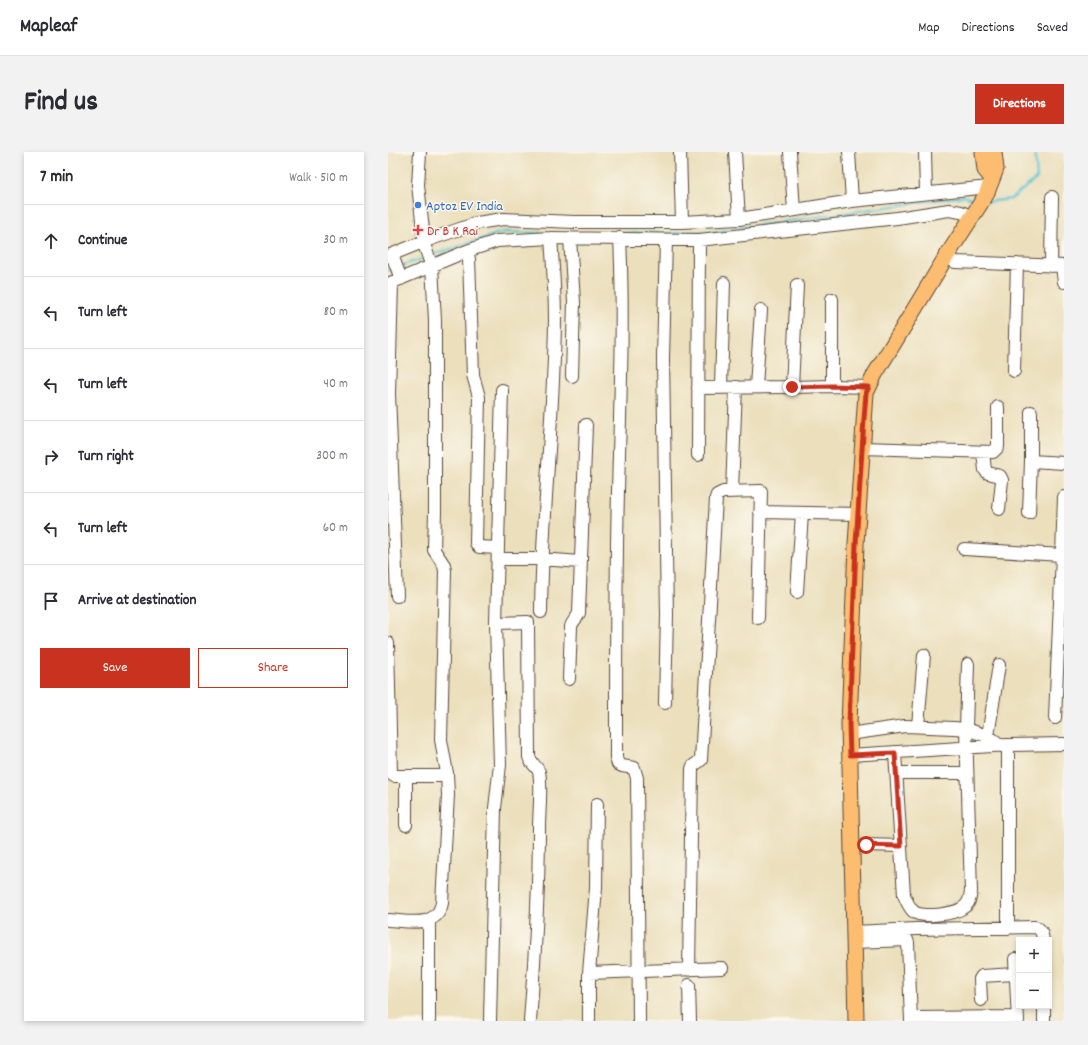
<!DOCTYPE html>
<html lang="en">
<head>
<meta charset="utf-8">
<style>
	body { margin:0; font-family:Dekko,sans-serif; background:#f2f2f3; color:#2b2b33 }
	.controls { position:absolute; right:12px; bottom:12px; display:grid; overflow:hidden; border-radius:0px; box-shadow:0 2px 6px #0003 }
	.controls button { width:36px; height:36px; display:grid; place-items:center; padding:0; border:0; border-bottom:1px solid #e1e1e2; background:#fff; color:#2b2b33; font:20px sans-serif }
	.stop { position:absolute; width:12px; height:12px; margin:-9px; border:3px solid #c8321e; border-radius:50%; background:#fff }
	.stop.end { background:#c8321e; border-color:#fff; box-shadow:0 1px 4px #0008 }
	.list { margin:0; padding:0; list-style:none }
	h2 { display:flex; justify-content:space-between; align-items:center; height:52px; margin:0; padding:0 16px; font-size:17px }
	h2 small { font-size:13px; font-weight:400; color:#7c7c81 }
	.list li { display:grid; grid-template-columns:26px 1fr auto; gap:12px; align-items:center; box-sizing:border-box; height:72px; padding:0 16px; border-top:1px solid #e1e1e2 }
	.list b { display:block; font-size:15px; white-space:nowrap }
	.list em { font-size:13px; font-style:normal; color:#7c7c81 }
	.actions { display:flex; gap:8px; padding:12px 16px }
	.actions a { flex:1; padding:9px 0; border:1px solid #c8321e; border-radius:0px; text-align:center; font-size:14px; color:#c8321e }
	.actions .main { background:#c8321e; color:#fff }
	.icon { flex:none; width:22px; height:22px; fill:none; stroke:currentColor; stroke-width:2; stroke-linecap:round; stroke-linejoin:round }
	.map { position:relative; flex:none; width:676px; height:869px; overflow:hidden; border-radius:0px }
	header { display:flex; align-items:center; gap:24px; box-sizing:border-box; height:56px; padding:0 20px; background:#fff; border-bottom:1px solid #e1e1e2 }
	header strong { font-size:19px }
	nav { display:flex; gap:22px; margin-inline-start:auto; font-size:14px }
	.intro { display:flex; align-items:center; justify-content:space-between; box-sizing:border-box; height:96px; padding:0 24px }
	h1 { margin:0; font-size:28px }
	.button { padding:10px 18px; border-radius:0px; background:#c8321e; color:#fff; font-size:14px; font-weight:700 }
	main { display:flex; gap:24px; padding:0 24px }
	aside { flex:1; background:#fff; border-radius:0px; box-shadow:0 2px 6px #0003 }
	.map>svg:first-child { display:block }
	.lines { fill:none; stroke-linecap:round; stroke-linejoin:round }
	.stream { stroke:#55c1d0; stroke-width:2.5 }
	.minor-casing { stroke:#554536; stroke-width:14 }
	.major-casing { stroke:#554536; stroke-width:17 }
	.minor { stroke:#fff; stroke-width:12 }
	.major { stroke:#fcbd6f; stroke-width:15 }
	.route { stroke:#c8321e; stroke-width:5 }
	.shop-dot { fill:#3f7fe0; stroke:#fbf7ec; stroke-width:1.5 }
	.health-dot { fill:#e0444e; stroke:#fbf7ec; stroke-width:1.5 }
	.labels { text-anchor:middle; stroke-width:3; stroke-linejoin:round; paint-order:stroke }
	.shop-label { font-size:14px; fill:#366cbe; stroke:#fbf7ec; text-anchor:start }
	.health-label { font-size:14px; fill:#be3a42; stroke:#fbf7ec; text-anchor:start }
</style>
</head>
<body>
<header>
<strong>Mapleaf</strong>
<nav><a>Map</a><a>Directions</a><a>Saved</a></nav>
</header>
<div class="intro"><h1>Find us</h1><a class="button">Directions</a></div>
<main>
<aside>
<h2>7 min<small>Walk · 510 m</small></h2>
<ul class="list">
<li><svg class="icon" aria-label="ahead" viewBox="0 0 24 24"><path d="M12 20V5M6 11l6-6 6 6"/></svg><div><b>Continue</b></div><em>30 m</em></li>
<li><svg class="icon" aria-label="left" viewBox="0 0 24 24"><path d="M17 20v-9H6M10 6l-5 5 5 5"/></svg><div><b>Turn left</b></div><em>80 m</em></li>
<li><svg class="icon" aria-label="left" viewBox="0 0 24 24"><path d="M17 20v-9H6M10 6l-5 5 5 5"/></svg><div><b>Turn left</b></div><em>40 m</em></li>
<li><svg class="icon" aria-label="right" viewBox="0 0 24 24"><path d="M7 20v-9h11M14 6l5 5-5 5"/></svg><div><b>Turn right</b></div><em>300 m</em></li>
<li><svg class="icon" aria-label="left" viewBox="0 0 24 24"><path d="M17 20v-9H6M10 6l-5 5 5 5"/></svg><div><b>Turn left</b></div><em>60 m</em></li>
<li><svg class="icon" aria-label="arrive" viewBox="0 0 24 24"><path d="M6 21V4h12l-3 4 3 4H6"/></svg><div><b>Arrive at destination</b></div></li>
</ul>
<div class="actions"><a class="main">Save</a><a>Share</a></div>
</aside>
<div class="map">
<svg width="676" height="869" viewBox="0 0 676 869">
	<rect width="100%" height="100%" fill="#fbf7ec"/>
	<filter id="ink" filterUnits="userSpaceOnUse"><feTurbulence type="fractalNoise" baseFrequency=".025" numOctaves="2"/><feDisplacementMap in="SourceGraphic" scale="8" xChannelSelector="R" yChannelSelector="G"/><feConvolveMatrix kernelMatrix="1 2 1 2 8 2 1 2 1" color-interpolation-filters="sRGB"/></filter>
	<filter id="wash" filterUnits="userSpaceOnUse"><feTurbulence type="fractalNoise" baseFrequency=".012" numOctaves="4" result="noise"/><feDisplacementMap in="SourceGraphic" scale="16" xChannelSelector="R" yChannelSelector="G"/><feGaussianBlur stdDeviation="0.9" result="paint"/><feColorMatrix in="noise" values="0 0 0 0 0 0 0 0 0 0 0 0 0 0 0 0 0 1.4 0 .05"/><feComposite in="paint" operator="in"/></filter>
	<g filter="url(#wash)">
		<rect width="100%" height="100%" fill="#ebdfbc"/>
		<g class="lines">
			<path class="stream" d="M 599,50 L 623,47 L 649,26 L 647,0
				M 233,81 L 294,81 L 331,79 L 576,44 L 588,49
				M 44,103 L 115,80 L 154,81
				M 12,114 L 38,106
				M 0,118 L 6,117"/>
		</g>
	</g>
	<g filter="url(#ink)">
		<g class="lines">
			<g class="minor-casing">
				<path id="minor" d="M 292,0 L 294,70
					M 347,0 L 351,67
					M 402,0 L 406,58
					M 461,0 L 464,49
					M 537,0 L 538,41
					M 182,86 L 186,150 L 184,224
					M 232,86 C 236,171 232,256 230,340 C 228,421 228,501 228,582 L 228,606 L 230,612 L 234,614 L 246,616 L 249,626 L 251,869
					M 79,99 L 81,107 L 85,223 L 91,245 L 88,391 L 91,395 L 110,396
					M 4,103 L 13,127
					M 0,104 L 37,89 L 89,71 L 115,67 L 186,70 L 294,70 L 351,67 L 464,49 L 601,35
					M 558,105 L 567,110 L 676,114
					M 663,114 L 664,45
					M 674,114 L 676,130
					M 4,131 L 1,242 L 9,444
					M 0,132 L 79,99 L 109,89 L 163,86 L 311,88 L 509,66 L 561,58 L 573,60 L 585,65
					M 444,147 L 444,234
					M 626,219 L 629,112
					M 333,235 L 336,131
					M 368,235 L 373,158
					M 404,235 L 409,133
					M 310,236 L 404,235 L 444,234 L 481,235
					M 474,296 L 605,300 L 610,295 L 610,255
					M 595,300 L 597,318 L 600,321 L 612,324 L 614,328 L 611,357
					M 310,303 L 311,88
					M 643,309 L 676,311
					M 344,339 L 348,235
					M 372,360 L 470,362
					M 641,361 L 643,309 L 643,260
					M 576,397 L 674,403 L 676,345
					M 110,407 L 154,407 L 192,410
					M 409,440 L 414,361
					M 153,460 C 154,362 166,265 167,168 C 167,140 165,113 163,86
					M 108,471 L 140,470 L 141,605 C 143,612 149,614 151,620 C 154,632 151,662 151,675 C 151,740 147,804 142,869
					M 0,491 L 3,622 L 6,624 L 59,624
					M 181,527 L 183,475 C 184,469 189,467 191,461 L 198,273
					M 277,551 L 279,463 L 275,206 L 278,88
					M 667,566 L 674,403
					M 530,574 L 536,503
					M 461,582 L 517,574 L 566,576 L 578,577 L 590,581 L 600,584 L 614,594
					M 600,584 L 611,513
					M 507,601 L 516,743 C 518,748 521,755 525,759 C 533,767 568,762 576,755 C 582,751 582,745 583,739 L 578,577 L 580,512
					M 462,603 L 620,593 L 676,592
					M 509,621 L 579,621
					M 18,673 L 18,624
					M 478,693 L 513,694
					M 0,768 C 20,769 49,777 54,751 L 60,643 L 59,621 L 53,588 L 57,419 L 56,413 L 46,398 L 47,360 L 47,168 L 44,115 L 37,95 L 30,33 L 32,0
					M 41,768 L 41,869
					M 620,776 L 620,593
					M 466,780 L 528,777 L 647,775 C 654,777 654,782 655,788
					M 467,790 L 519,788 L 520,791 L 523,869
					M 627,807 L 630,869
					M 301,818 L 304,617 L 305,614 L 313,608 L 328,346 L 329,343 L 335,340 L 373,339 L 370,466
					M 201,821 L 208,736 L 209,652
					M 301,833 L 302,869
					M 593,848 L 592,827 L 594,824 L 627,822
					M 656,854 L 656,869
					M 523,866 L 630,865
					M 102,869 L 107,656 L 112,613 L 108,471 L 114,238
					M 201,869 L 201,821 L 334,816"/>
			</g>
			<g class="major-casing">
				<path id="major" d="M 595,0 L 597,18 L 604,26
					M 468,869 L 461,572 L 468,392 L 478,241 L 487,222 L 558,105 L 598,43 L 608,17 L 606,0"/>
			</g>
			<use href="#minor" class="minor"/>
			<use href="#major" class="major"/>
		</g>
	</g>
	<g class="lines" filter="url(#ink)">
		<path class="route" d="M 404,235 L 444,234 L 481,235 L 478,241 L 476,267 L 468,392 L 461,572 L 462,603 L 507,601 L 513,694 L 478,693"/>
	</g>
	<circle class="shop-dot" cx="30" cy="53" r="4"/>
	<path class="health-dot" d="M28 72h4v4h4v4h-4v4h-4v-4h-4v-4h4z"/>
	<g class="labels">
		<g class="shop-label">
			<text x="38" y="58">Aptoz EV India</text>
		</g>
		<g class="health-label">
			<text x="39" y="83">Dr B K Rai</text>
		</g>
	</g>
</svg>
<div class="controls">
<button>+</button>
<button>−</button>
</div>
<div class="stop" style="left:478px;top:693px"></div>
<div class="stop end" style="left:404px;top:235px"></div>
</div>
</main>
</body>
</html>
